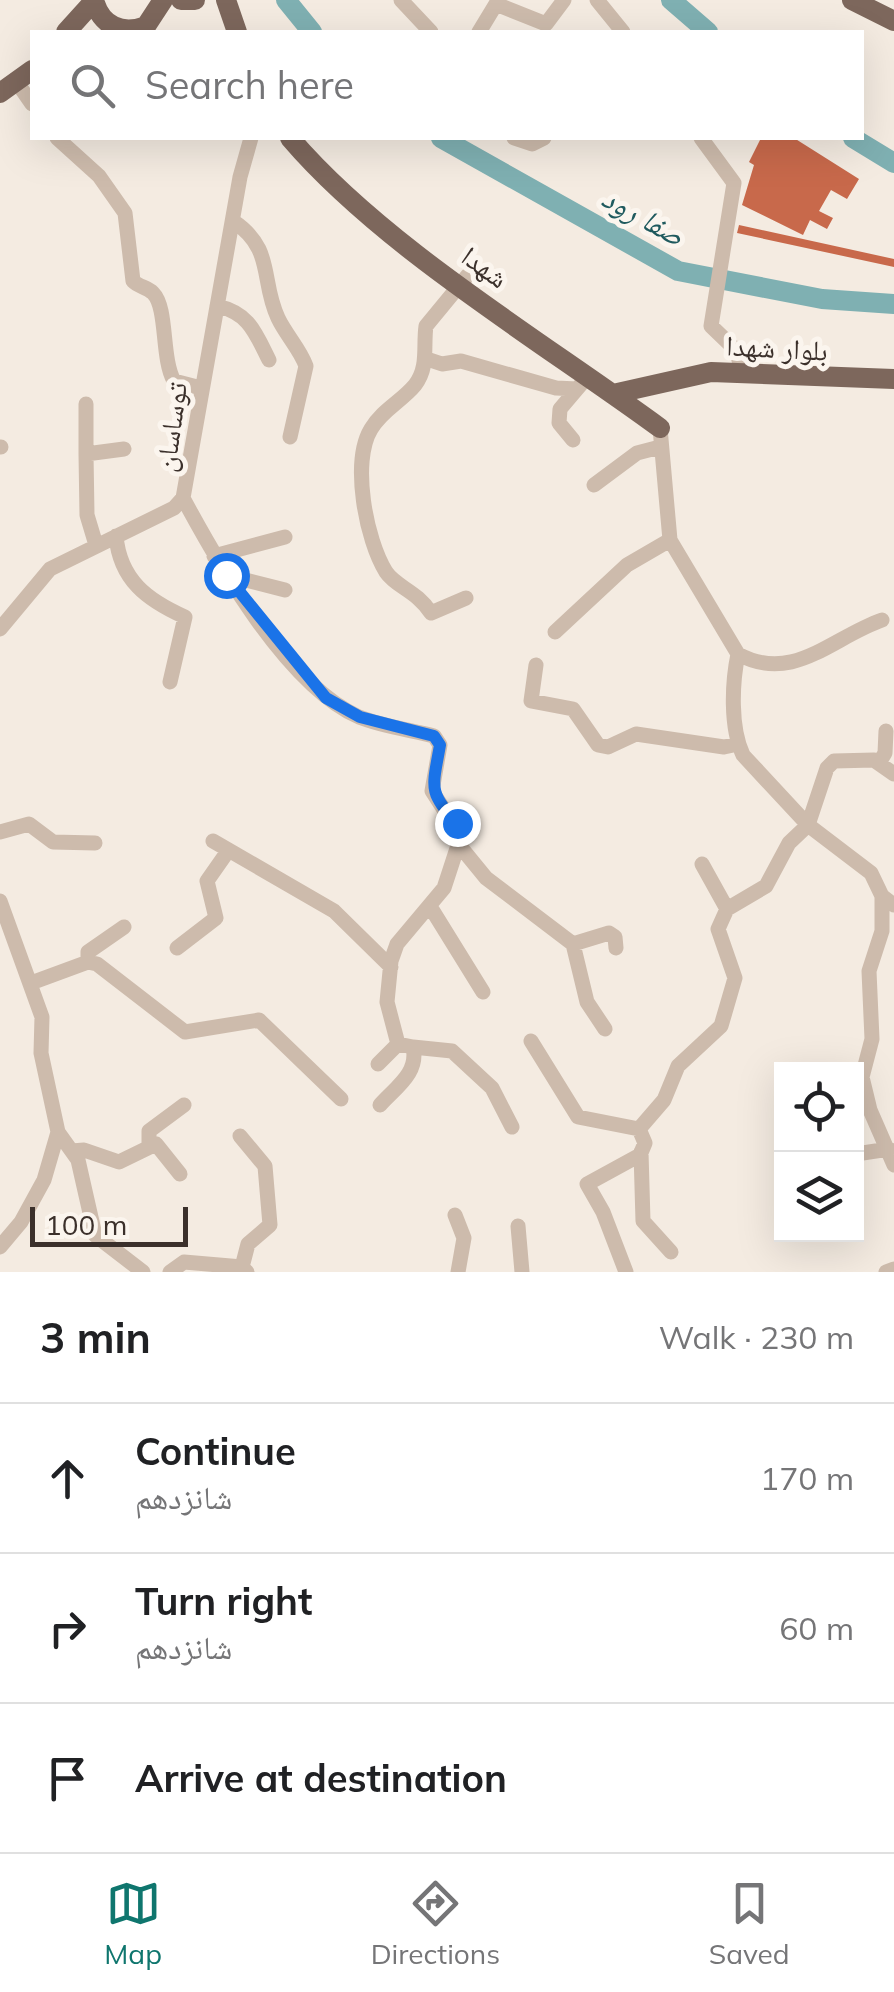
<!DOCTYPE html>
<html lang="en">
<head>
<meta charset="utf-8">
<style>
	body { margin:0; font-family:Mulish,"Noto Naskh Arabic",sans-serif; background:#f6f6f6; color:#202124 }
	.controls { position:absolute; right:30px; bottom:30px; display:grid; overflow:hidden; border-radius:0px; box-shadow:0 10px 40px #0002 }
	.controls button { width:90px; height:90px; display:grid; place-items:center; padding:0; border:0; border-bottom:2px solid #e0e0e0; background:#fff; color:#202124; font:50px sans-serif }
	.scale { position:absolute; left:30px; bottom:25px; width:158px; box-sizing:border-box; padding-left:10px; border:5px solid #3b302b; border-top:0; font-size:28px; line-height:35px; white-space:nowrap; color:#3b302b; -webkit-text-stroke:8px #fbf5ee; paint-order:stroke }
	.stop { position:absolute; width:30px; height:30px; margin:-22px; border:8px solid #1a73e8; border-radius:50%; background:#fff }
	.stop.end { background:#1a73e8; border-color:#fff; box-shadow:0 2px 10px #0008 }
	.list { margin:0; padding:0; list-style:none }
	h2 { display:flex; justify-content:space-between; align-items:center; height:130px; margin:0; padding:0 40px; font-size:42px }
	h2 small { font-size:32px; font-weight:400; color:#757577 }
	.list li { display:grid; grid-template-columns:65px 1fr auto; gap:30px; align-items:center; box-sizing:border-box; height:150px; padding:0 40px; border-top:2px solid #e0e0e0 }
	.list b { display:block; font-size:38px; white-space:nowrap }
	.list p { margin:0; font-size:32px; white-space:nowrap; color:#757577 }
	.list em { font-size:32px; font-style:normal; color:#757577 }
	.icon { flex:none; width:55px; height:55px; fill:none; stroke:currentColor; stroke-width:2; stroke-linecap:round; stroke-linejoin:round }
	.map { position:relative; flex:none; width:894px; height:1272px; overflow:hidden }
	.search { position:absolute; background:#fff; box-shadow:0 10px 40px #0002; left:30px; right:30px; top:30px; height:110px; display:flex; align-items:center; gap:25px; box-sizing:border-box; padding:0 35px; border-radius:0px; color:#757577; font-size:38px }
	.sheet { height:580px; background:#fff }
	nav { display:flex; justify-content:space-around; align-items:center; box-sizing:border-box; height:140px; border-top:2px solid #e0e0e0; background:#fff; font-size:28px; color:#757577 }
	nav a { display:grid; justify-items:center; gap:5px }
	nav .on { color:#0f766e }
	.map>svg:first-child { display:block }
	.lines { fill:none; stroke-linecap:round; stroke-linejoin:round }
	.river { stroke:#7fb0b2; stroke-width:20 }
	.building { fill:#c8694b }
	.minor { stroke:#cdbbac; stroke-width:15 }
	.major { stroke:#7d675c; stroke-width:20 }
	.route { stroke:#1a73e8; stroke-width:12 }
	.labels { text-anchor:middle; stroke-width:10; stroke-linejoin:round; paint-order:stroke }
	.street-label { font-size:28px; fill:#3b302b; stroke:#fbf5ee }
	.water-label { font-size:30px; font-style:italic; fill:#1f5a5e; stroke:#fbf5ee }
</style>
</head>
<body>
<div class="map">
<svg width="894" height="1272" viewBox="0 0 894 1272">
	<rect width="100%" height="100%" fill="#f4ebe1"/>
	<g class="lines">
		<path class="river" d="M 286,0 L 312,32
			M 671,0 L 708,32
			M 441,138 L 678,271 L 822,299 L 894,304
			M 853,138 L 894,163"/>
	</g>
	<path class="building" d="M 761,138 L 794,138 L 859,179 L 847,199 L 831,190 L 819,211 L 833,218 L 827,229 L 810,220 L 803,235 L 742,205 L 754,165 L 749,162 Z
		M 739,225 L 894,259 L 894,267 L 737,233 Z"/>
	<g class="lines">
		<path class="minor" d="M 401,0 L 431,32
			M 597,0 L 623,32
			M 479,32 L 496,4 L 546,24 L 564,0
			M 16,81 L 32,104
			M 57,138 L 99,176 L 125,213 L 133,281 C 139,287 147,287 153,293 C 168,308 161,358 174,381 L 201,388
			M 514,138 L 532,144 L 544,138
			M 701,138 L 734,183 L 711,326 L 737,351 L 742,374
			M 233,221 C 275,249 260,280 278,318 C 286,335 300,349 306,366 L 290,437
			M 217,306 C 249,313 255,332 269,360
			M 427,359 L 442,364 L 461,361 L 556,388 L 577,389 L 588,376
			M 660,428 L 670,540 L 738,654 C 732,683 730,727 743,755 L 808,825 L 871,873 L 882,896 L 894,905
			M 573,440 L 559,423 L 560,409 L 577,389
			M 0,447 L 1,447
			M 86,454 L 86,404
			M 594,485 L 637,453 L 660,447
			M 183,498 C 219,565 288,686 359,717 C 382,726 410,730 434,736 L 440,745 L 432,791 L 461,836 L 444,888 L 397,944 L 391,961 L 387,1002 L 398,1044 L 413,1047 C 419,1073 396,1087 380,1105
			M 116,536 C 120,580 147,600 185,617 L 170,682
			M 96,545 L 87,515 L 86,454 L 124,449
			M 214,556 L 285,537
			M 226,575 L 285,590
			M 466,598 L 431,613 C 417,591 396,587 386,572 C 366,540 351,462 371,429 C 382,410 402,401 415,385 C 429,367 423,346 426,326 L 468,275
			M 0,629 L 50,569 L 174,508 L 183,498 L 240,177 L 251,138
			M 555,632 L 627,565 L 670,540
			M 738,654 C 793,684 831,638 882,620
			M 536,665 L 531,701 L 573,709 L 598,745 L 608,747 L 636,734 L 724,747 L 738,744
			M 879,763 L 885,753 L 886,731
			M 0,832 L 29,824 L 53,842 L 95,843
			M 213,841 L 334,911 L 391,967
			M 459,845 L 486,878 L 573,944 L 587,1002 L 605,1029
			M 702,864 L 727,909
			M 882,896 L 882,931 L 869,971 L 872,1039 L 862,1077 L 870,1110 L 894,1165
			M 0,901 L 42,1017 L 41,1053 L 58,1132 L 44,1180 L 21,1222 L 0,1247
			M 431,908 L 483,992
			M 573,944 L 609,933 L 615,937 L 616,948
			M 177,948 L 216,918 L 207,881 L 228,851
			M 88,962 L 88,952 L 124,927
			M 31,983 L 88,962 L 97,964 L 185,1032 L 259,1020 L 341,1099
			M 531,1041 L 578,1117 L 639,1129 L 664,1100 L 678,1066 L 721,1026 L 735,978 L 718,929 L 727,909 L 766,886 L 789,843 L 808,825 L 827,768 L 834,761 L 874,760 L 894,774
			M 413,1047 L 452,1051 L 492,1088 L 512,1127
			M 378,1064 L 398,1044
			M 58,1132 L 78,1160 L 95,1235 L 143,1272
			M 240,1136 L 265,1166 L 270,1225 L 248,1244 L 242,1267
			M 149,1144 L 149,1131 L 184,1105
			M 72,1151 L 84,1150 L 119,1162 L 156,1144 L 180,1174
			M 641,1152 L 643,1221 L 671,1252
			M 856,1154 L 889,1149
			M 455,1215 L 464,1238 L 458,1272
			M 518,1226 L 522,1272
			M 170,1272 L 184,1262 L 242,1267 L 247,1272
			M 626,1272 L 603,1212 L 587,1184 L 640,1155 L 645,1143 L 639,1129
			M 886,1272 L 894,1269"/>
		<path class="major" d="M 94,0 C 101,26 122,35 146,26 L 163,0
			M 181,0 L 195,0
			M 226,0 L 237,32
			M 852,0 L 894,21
			M 66,32 L 94,1
			M 0,93 L 32,70
			M 290,138 C 383,247 543,342 660,428
			M 613,394 L 711,372 L 894,379"/>
	</g>
	<g class="lines">
		<path class="route" d="M 226,575 L 326,698 L 360,717 L 434,736 L 440,745 C 433,786 427,792 457,823"/>
	</g>
	<g class="labels">
		<g class="street-label">
			<text transform="translate(485 267) rotate(36)" y="10">شهدا</text>
			<text transform="translate(777 348) rotate(3)" y="10">بلوار شهدا</text>
			<text transform="translate(171 427) rotate(-82)" y="10">توساسان</text>
		</g>
		<g class="water-label">
			<text transform="translate(643 217) rotate(29)" y="10">صفا رود</text>
		</g>
	</g>
</svg>
<div class="controls">
<button><svg class="icon" aria-label="locate" viewBox="0 0 24 24"><circle cx="12" cy="12" r="6"/><path d="M12 2v4M12 18v4M2 12h4M18 12h4"/></svg></button>
<button><svg class="icon" aria-label="layers" viewBox="0 0 24 24"><path d="M12 4l9 5-9 5-9-5zM3 14l9 5 9-5"/></svg></button>
</div>
<div class="scale">100 m</div>
<div class="stop" style="left:226px;top:575px"></div>
<div class="stop end" style="left:457px;top:823px"></div>
<div class="search"><svg class="icon" aria-label="search" viewBox="0 0 24 24"><circle cx="10" cy="10" r="6"/><path d="M15 15l6 6"/></svg>Search here</div>
</div>
<section class="sheet">
<h2>3 min<small>Walk · 230 m</small></h2>
<ul class="list">
<li><svg class="icon" aria-label="ahead" viewBox="0 0 24 24"><path d="M12 20V5M6 11l6-6 6 6"/></svg><div><b>Continue</b><p>شانزدهم</p></div><em>170 m</em></li>
<li><svg class="icon" aria-label="right" viewBox="0 0 24 24"><path d="M7 20v-9h11M14 6l5 5-5 5"/></svg><div><b>Turn right</b><p>شانزدهم</p></div><em>60 m</em></li>
<li><svg class="icon" aria-label="arrive" viewBox="0 0 24 24"><path d="M6 21V4h12l-3 4 3 4H6"/></svg><div><b>Arrive at destination</b></div></li>
</ul>
</section>
<nav>
<a class="on"><svg class="icon" aria-label="map" viewBox="0 0 24 24"><path d="M3 6l6-2 6 2 6-2v14l-6 2-6-2-6 2zM9 4v14M15 6v14"/></svg>Map</a>
<a><svg class="icon" aria-label="directions" viewBox="0 0 24 24"><path d="M12 3l9 9-9 9-9-9zM9 14v-3h6M13 9l2 2-2 2"/></svg>Directions</a>
<a><svg class="icon" aria-label="saved" viewBox="0 0 24 24"><path d="M7 4h10v16l-5-4-5 4z"/></svg>Saved</a>
</nav>
</body>
</html>
